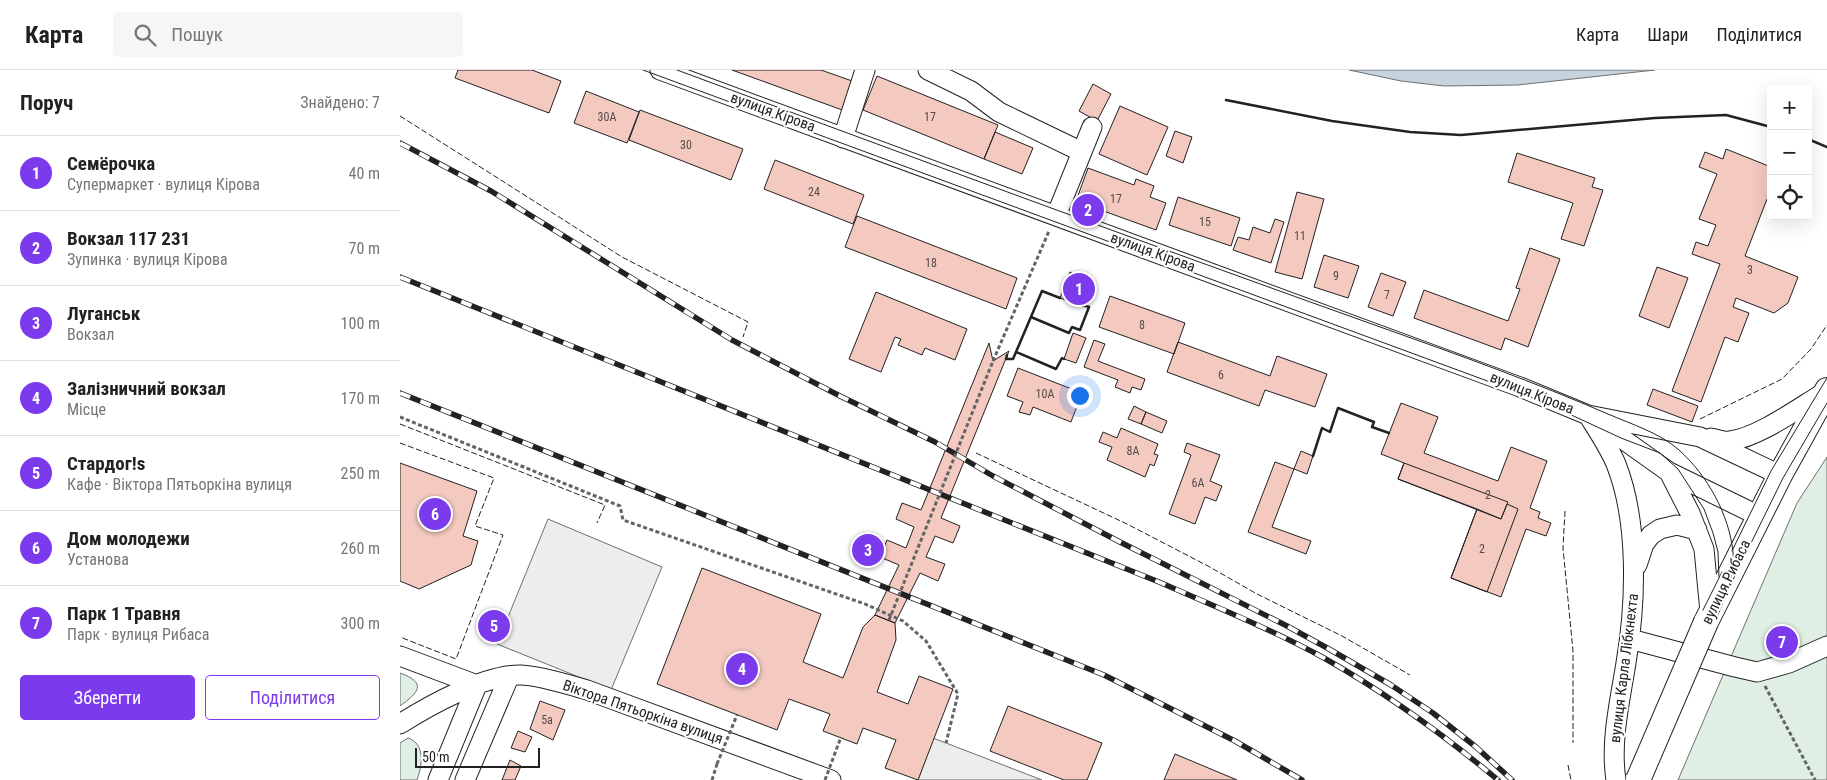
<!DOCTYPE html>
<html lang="uk">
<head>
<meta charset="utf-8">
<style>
	body { margin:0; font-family:"Roboto Condensed",sans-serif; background:#f6f6f6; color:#222 }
	.controls { position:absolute; right:15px; top:15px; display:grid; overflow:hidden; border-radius:5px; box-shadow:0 5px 20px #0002 }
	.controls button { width:45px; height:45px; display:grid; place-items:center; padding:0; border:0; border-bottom:1px solid #e0e0e0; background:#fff; color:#222; font:25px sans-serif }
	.scale { position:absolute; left:15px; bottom:12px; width:125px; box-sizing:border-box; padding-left:5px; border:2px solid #222; border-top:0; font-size:14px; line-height:18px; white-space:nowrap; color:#222; -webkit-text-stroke:4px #fff; paint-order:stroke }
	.you { position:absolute; left:679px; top:325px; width:18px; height:18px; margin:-12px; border:4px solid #fff; border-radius:50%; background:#1a73e8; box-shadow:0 0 0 8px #1a73e833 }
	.badge { display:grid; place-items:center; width:32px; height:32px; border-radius:50%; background:#7c3aed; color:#fff; font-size:16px; font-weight:700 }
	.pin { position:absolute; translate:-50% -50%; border:2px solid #fff; box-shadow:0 1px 5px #0006 }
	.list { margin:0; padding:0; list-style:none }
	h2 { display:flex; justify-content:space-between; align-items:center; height:65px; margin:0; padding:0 20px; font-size:21px }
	h2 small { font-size:16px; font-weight:400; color:#767676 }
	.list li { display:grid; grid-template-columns:32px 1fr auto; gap:15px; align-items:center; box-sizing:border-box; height:75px; padding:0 20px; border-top:1px solid #e0e0e0 }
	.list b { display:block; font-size:19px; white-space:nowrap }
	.list p { margin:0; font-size:16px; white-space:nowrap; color:#767676 }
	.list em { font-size:16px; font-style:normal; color:#767676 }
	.actions { display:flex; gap:10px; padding:15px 20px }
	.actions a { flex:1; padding:11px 0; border:1px solid #7c3aed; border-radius:5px; text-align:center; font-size:18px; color:#7c3aed }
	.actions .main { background:#7c3aed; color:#fff }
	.icon { flex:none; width:28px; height:28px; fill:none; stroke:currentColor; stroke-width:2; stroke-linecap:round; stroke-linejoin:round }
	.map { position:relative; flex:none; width:1427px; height:710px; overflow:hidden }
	header { display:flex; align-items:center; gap:30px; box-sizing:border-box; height:70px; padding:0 25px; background:#fff; border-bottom:1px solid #e0e0e0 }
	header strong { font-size:24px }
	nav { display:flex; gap:28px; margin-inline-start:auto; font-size:18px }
	.search { width:350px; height:45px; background:#f6f6f6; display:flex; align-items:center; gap:12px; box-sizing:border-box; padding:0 18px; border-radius:5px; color:#767676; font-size:19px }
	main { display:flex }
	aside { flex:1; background:#fff }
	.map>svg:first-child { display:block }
	.green { fill:#e0efe3; stroke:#6f6f6f }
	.parking { fill:#ededed; stroke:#6f6f6f }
	.water { fill:#c7d3dd; stroke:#6f6f6f }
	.building { fill:#f3c9c0; stroke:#222 }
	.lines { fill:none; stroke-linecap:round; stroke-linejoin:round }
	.minor-casing { stroke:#222; stroke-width:21 }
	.major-casing { stroke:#222; stroke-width:26 }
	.path { stroke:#646464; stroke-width:3; stroke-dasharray:4 2.5; stroke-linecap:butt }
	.minor { stroke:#fff; stroke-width:19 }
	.major { stroke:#fff; stroke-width:24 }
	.tram { stroke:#222; stroke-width:1 }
	.rail-casing { stroke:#222; stroke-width:5.5 }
	.rail { stroke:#fff; stroke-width:4; stroke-dasharray:11; stroke-linecap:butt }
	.major-bridge-casing { stroke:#222; stroke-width:26; stroke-linecap:butt }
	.path-bridge { stroke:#646464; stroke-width:3; stroke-dasharray:4 2.5; stroke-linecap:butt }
	.major-bridge { stroke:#fff; stroke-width:24 }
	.fence { stroke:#222; stroke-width:1; stroke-dasharray:6 2.5; stroke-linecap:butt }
	.wall { stroke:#222; stroke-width:2.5 }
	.labels { text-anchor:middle; stroke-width:4; stroke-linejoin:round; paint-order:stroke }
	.number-label { font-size:12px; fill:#564c4a }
	.street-label { font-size:15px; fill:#222; stroke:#fff }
</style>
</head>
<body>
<header>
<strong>Карта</strong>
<div class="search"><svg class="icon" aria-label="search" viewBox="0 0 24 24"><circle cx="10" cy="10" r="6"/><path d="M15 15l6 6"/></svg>Пошук</div>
<nav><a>Карта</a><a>Шари</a><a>Поділитися</a></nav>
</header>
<main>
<aside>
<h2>Поруч<small>Знайдено: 7</small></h2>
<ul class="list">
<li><span class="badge">1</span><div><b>Семёрочка</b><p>Супермаркет · вулиця Кірова</p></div><em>40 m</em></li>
<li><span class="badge">2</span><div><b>Вокзал 117 231</b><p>Зупинка · вулиця Кірова</p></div><em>70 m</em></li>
<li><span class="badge">3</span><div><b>Луганськ</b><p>Вокзал</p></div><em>100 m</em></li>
<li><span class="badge">4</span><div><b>Залізничний вокзал</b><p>Місце</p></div><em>170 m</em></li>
<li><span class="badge">5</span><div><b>Стардог!s</b><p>Кафе · Віктора Пятьоркіна вулиця</p></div><em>250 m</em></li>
<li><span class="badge">6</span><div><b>Дом молодежи</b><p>Установа</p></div><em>260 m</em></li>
<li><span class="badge">7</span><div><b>Парк 1 Травня</b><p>Парк · вулиця Рибаса</p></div><em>300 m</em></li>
</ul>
<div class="actions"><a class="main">Зберегти</a><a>Поділитися</a></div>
</aside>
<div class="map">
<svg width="1427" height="710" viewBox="0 0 1427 710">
	<rect width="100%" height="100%" fill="#fff"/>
	<path class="green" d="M 1427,387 L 1427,710 L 1278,710 L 1397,433 Z
		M 0,603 C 28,613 18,623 0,636 Z
		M 8,668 C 26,674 22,696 17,710 L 0,710 L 0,673 Z"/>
	<path class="parking" d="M 148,449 L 262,497 L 211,620 L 97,574 Z
		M 533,668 L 546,673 L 642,710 L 518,710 Z"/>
	<path class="water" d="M 949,0 L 1255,0 L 1118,15 L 1044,16 L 1001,11 Z"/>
	<path class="building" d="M 58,0 L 132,0 L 161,11 L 149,43 L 55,8 Z
		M 332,0 L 421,0 L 455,12 L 445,41 Z
		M 477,6 L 598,55 L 584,89 L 463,40 Z
		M 693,14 L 711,24 L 697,51 L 679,41 Z
		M 186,21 L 239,42 L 227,73 L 174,53 Z
		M 720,36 L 768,57 L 747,105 L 699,84 Z
		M 240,40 L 343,79 L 331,110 L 229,70 Z
		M 775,61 L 792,67 L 783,93 L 766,86 Z
		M 595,62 L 633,78 L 622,104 L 584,89 Z
		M 1326,79 L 1371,97 L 1371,131 L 1367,129 L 1345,186 L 1398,207 L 1388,233 L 1374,243 L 1336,228 L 1333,237 L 1349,243 L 1338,272 L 1325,267 L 1301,332 L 1272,321 L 1320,194 L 1292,184 L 1296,172 L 1308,176 L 1316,155 L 1299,149 L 1317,104 L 1299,97 L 1305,82 L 1323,89 Z
		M 1117,83 L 1195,108 L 1192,117 L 1203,120 L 1184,176 L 1161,169 L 1173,133 L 1108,112 Z
		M 375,90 L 464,125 L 453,154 L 364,119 Z
		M 688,98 L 734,115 L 736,109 L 754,116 L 750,127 L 766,133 L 756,160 L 676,131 Z
		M 897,122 L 924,129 L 902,209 L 875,202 Z
		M 778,127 L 840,148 L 831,176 L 769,155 Z
		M 457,146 L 617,208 L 606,239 L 445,177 Z
		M 875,149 L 884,152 L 871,193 L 833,180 L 838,167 L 849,170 L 853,157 L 870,163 Z
		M 1130,178 L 1160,189 L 1128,277 L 1105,268 L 1101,280 L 1014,248 L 1024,220 L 1108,251 L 1120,219 L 1116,218 Z
		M 924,185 L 959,196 L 948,228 L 914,217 Z
		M 1257,197 L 1288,208 L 1269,258 L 1239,246 Z
		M 670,202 L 694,211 L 685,237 L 660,228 Z
		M 981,203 L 1006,212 L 993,246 L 968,237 Z
		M 476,222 L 567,259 L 555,290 L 525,278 L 522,285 L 498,275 L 501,269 L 495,267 L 481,302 L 449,289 Z
		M 710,226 L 785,253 L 774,284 L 699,257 Z
		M 673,263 L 686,268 L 676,293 L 664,289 Z
		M 694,270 L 705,274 L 698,291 L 745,309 L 741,320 L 732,317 L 730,323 L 715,317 L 718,310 L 684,297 Z
		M 778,272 L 870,306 L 877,286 L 927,304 L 915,337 L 865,320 L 859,336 L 767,302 Z
		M 589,273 L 593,291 L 609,281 L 541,448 L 560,456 L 553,473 L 535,466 L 526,487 L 545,494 L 538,511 L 520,503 L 495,553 L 475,545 L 499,495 L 480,487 L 487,470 L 506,478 L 514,457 L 496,449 L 502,433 L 521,440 Z
		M 618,298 L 682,323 L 671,352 L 633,337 L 630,345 L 619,342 L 623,332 L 607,326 Z
		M 1253,319 L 1298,336 L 1292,352 L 1247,335 Z
		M 1001,333 L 1038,347 L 1024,383 L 1098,411 L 1111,377 L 1147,391 L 1130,438 L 1140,442 L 1138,448 L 1151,453 L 1146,466 L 1126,459 L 1101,527 L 1051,508 L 1077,439 L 998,409 L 1004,393 L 981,384 Z
		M 734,336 L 746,342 L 741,354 L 728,349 Z
		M 746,342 L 767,351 L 762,363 L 741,354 Z
		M 721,358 L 758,374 L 754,384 L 758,385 L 754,396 L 750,394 L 745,407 L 707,390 L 712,377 L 699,372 L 703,362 L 717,368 Z
		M 787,373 L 820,385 L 810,411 L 822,416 L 816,431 L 805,427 L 795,454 L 769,444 L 791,385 L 784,382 Z
		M 901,381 L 913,386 L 907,404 L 894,399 Z
		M 875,392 L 894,399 L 872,457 L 911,471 L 906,484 L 848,462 Z
		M 0,393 L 77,421 L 63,466 L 78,471 L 71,495 L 19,519 L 0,511 Z
		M 1004,393 L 1108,432 L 1101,449 L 998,409 Z
		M 1107,434 L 1118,439 L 1087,522 L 1051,508 L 1077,439 L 1101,449 Z
		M 302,498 L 421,544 L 403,592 L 443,608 L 463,557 L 475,545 L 495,553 L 496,570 L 477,622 L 508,634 L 519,606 L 553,619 L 518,710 L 485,698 L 496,670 L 463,658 L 457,674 L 423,661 L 430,644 L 389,629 L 377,660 L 257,614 Z
		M 140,631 L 165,640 L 153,670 L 130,659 Z
		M 608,636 L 702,673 L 687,710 L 664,710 L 590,681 Z
		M 118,661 L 132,667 L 125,682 L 111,678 Z
		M 775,684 L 837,710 L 764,710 Z
		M 110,690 L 121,696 L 115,710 L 102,710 Z"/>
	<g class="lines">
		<g class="minor-casing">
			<path id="minor" d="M 260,0 L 1120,317 L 1188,345 L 1300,367 L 1380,405
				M 528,0 L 571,21 L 599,42 L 682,82
				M 443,68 L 465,0
				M 656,146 L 692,57
				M 1188,345 C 1198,361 1209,377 1216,394 C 1239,452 1236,533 1226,593 C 1220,631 1210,672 1216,710
				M 1193,348 L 1269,402 L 1359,446
				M 1311,368 C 1317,369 1325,372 1330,371 C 1360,367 1401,336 1427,321
				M 1269,402 L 1290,443 L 1304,479 L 1310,542
				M 1237,495 L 1244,474 L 1251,465 L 1260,459 L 1277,455 L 1297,460
				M 1230,569 L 1335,597 L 1357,602 L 1389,593 L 1427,576
				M 0,586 L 77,615 L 38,710
				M 0,654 C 30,635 84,605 120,605 C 138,605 170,615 187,620 L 431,710
				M 65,710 L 109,607"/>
		</g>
		<g class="major-casing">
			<path id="major" d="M 1306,552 L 1380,405 L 1427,320"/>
		</g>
		<path class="path" d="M 593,291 L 649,161
			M 0,347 L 220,436 L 223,450 L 465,534 L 503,551 L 526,571 L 558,624 L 546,673
			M 1365,616 L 1415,710
			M 312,710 L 317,694"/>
		<use href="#minor" class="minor"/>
		<use href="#major" class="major"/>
		<path class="tram" d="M 243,0 L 1139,330 L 1221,368 L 1260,383 L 1278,399 L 1304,439 L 1313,463 L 1318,482 L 1319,507
			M 277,0 C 512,87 747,174 983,258 C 1059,285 1134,312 1208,344 C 1231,354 1260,363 1279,380 C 1307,405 1329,444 1333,482 C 1334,494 1331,506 1329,518
			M 1332,481 L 1371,401 L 1427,308
			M 1229,710 L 1297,552 L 1322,502
			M 1249,710 L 1329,518 L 1383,408 L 1427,333"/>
		<g class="rail-casing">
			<path id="rail" d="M 0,73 L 91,121 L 332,270 L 440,326 L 535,372 L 593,406 L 720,472 L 887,556 L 929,579 L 991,615 L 1033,643 L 1076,677 L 1112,710
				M 0,207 L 759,512 C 814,536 871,559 924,588 C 986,623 1044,665 1098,710
				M 0,323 L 704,605 L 835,671 L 902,710"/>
		</g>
		<use href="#rail" class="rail"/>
		<g class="major-bridge-casing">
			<path id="major-bridge" d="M 1238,710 L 1306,552"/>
		</g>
		<path class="path-bridge" d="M 489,550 L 593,291
			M 317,694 L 337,645
			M 425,710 L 441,667"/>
		<use href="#major-bridge" class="major-bridge"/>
		<path class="fence" d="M 0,46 L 222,187 L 348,252 L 343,267
			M 1300,349 L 1382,309 L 1411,279 L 1427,255
			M 0,354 L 205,435 L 197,453
			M 0,373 L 94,408 L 75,456 L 103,465 L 56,589 L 0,567
			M 576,383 L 727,454 L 808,496 L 857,524 L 942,566 L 1010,605
			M 1165,441 L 1163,478 L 1173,581 L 1173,673
			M 1168,695 L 1171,710"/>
		<path class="wall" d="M 826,30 L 932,51 L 1010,62 L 1061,65 L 1255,48 L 1326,45 L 1371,57
			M 1408,69 L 1427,77
			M 631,247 L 669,263 L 672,257 L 680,260 L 689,237 L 686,236
			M 616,282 L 656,299 L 662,288 L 664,289
			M 607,285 L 606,289 L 613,289 L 642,221 L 660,228
			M 913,386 L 922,358 L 930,362 L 938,338 L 974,352 L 972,357 L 989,363"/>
	</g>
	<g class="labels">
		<g class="number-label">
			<text x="207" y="51">30А</text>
			<text x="530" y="51">17</text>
			<text x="286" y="79">30</text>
			<text x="414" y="126">24</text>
			<text x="716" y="133">17</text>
			<text x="805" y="156">15</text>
			<text x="900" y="170">11</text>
			<text x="531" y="197">18</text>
			<text x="1350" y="204">3</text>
			<text x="936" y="210">9</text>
			<text x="987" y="229">7</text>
			<text x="742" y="259">8</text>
			<text x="821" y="309">6</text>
			<text x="645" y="328">10А</text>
			<text x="733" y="385">8А</text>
			<text x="798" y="417">6А</text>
			<text x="1088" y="429">2</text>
			<text x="1082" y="483">2</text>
			<text x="147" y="654">5а</text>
		</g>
		<g class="street-label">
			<text transform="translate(373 42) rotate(20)" y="5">вулиця Кірова</text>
			<text transform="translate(753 182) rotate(20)" y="5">вулиця Кірова</text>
			<text transform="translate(1132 323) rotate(22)" y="5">вулиця Кірова</text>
			<text transform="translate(1326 512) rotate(-64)" y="5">вулиця Рибаса</text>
			<text transform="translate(1224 598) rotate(-83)" y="5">вулиця Карла Лібкнехта</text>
			<text transform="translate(243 642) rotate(19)" y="5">Віктора Пятьоркіна вулиця</text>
		</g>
	</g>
</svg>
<div class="controls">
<button>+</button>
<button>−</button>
<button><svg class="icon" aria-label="locate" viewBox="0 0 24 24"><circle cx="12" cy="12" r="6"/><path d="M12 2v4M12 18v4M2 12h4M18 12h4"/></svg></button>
</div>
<div class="scale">50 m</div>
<div class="you"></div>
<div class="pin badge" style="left:679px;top:219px">1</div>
<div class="pin badge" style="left:688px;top:140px">2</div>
<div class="pin badge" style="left:468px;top:480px">3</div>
<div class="pin badge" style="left:342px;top:599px">4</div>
<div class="pin badge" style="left:94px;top:556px">5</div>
<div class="pin badge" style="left:35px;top:444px">6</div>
<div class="pin badge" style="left:1382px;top:572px">7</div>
</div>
</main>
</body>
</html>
